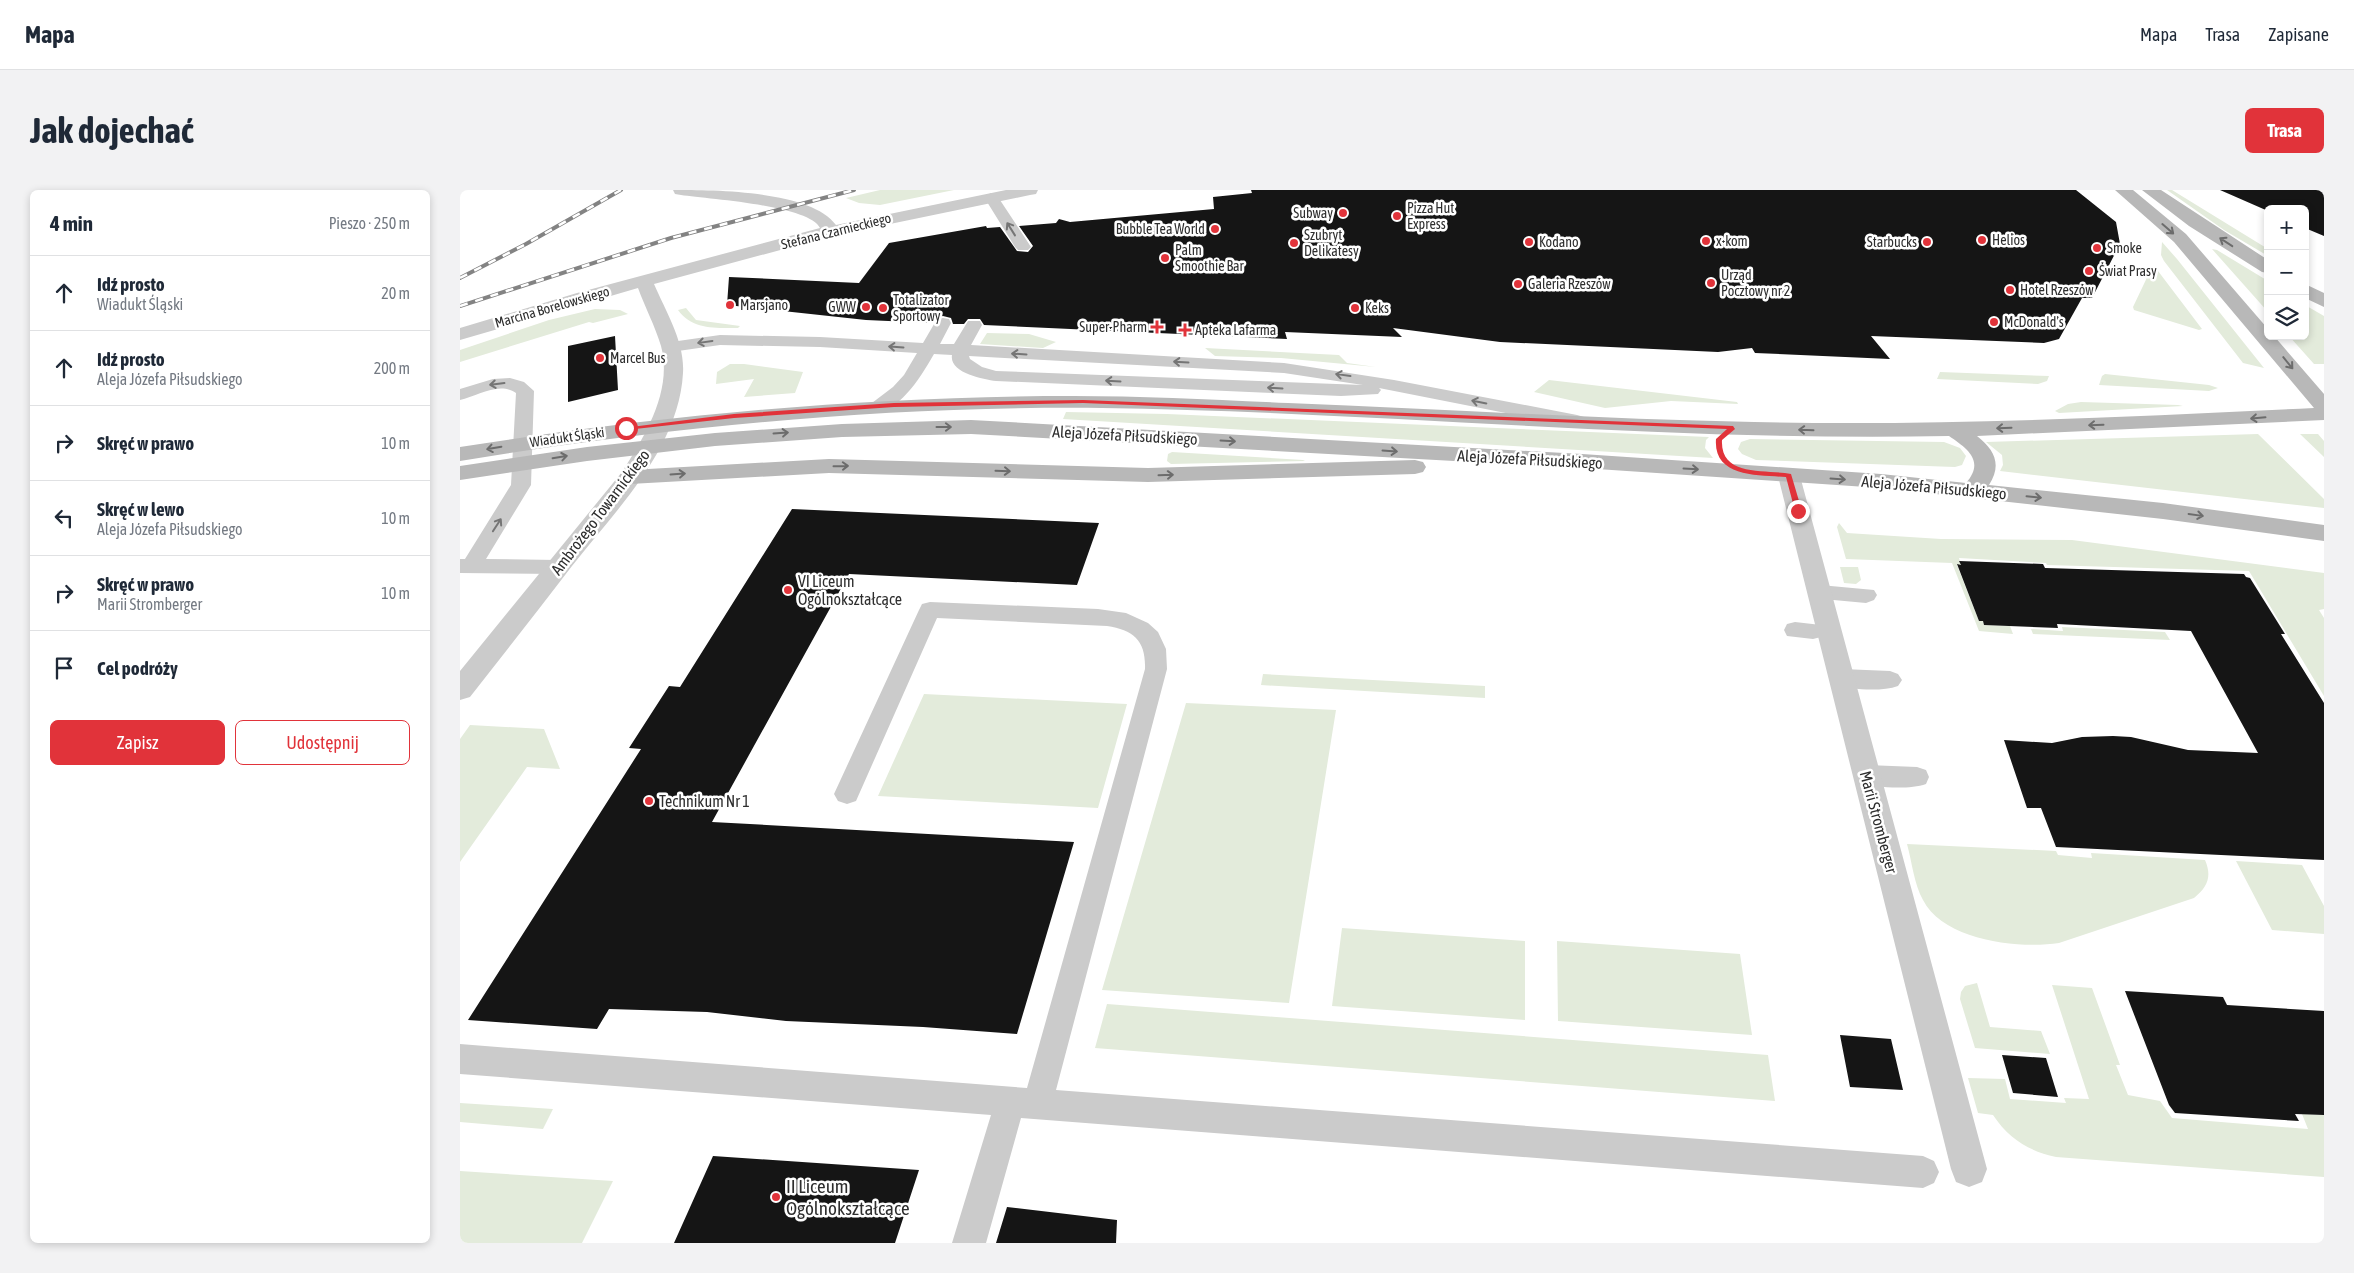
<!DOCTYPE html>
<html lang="pl">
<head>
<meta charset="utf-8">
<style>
	body { margin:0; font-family:"Asap Condensed",sans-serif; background:#f2f2f3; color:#1f2937 }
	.controls { position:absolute; right:15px; top:15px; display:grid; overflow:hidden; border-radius:8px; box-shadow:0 2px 8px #0003 }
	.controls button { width:45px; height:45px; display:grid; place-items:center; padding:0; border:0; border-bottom:1px solid #e0e1e3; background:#fff; color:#1f2937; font:25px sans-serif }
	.stop { position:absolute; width:15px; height:15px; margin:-11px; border:4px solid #e1333a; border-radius:50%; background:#fff }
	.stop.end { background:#e1333a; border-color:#fff; box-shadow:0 1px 5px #0008 }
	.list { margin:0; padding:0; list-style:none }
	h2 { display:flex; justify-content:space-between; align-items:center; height:65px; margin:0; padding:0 20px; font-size:21px }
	h2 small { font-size:16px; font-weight:400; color:#747a83 }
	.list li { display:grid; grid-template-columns:32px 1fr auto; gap:15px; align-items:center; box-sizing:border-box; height:75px; padding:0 20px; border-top:1px solid #e0e1e3 }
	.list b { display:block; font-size:19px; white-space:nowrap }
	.list p { margin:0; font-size:16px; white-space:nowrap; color:#747a83 }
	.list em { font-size:16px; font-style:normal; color:#747a83 }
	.actions { display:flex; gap:10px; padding:15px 20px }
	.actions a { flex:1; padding:11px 0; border:1px solid #e1333a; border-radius:8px; text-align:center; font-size:18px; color:#e1333a }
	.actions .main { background:#e1333a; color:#fff }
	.icon { flex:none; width:28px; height:28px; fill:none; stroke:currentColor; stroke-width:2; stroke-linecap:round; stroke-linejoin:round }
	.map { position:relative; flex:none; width:1864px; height:1053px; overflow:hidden; border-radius:8px }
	header { display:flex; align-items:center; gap:30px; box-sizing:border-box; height:70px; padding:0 25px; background:#fff; border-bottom:1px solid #e0e1e3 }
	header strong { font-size:24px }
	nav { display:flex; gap:28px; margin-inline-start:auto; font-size:18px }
	.intro { display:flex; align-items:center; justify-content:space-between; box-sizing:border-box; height:120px; padding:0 30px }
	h1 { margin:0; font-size:35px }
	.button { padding:12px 22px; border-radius:8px; background:#e1333a; color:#fff; font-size:18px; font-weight:700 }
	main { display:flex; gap:30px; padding:0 30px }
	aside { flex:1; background:#fff; border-radius:8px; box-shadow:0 2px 8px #0003 }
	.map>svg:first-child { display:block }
	.green { fill:#e3ebdb }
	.building { fill:#151515 }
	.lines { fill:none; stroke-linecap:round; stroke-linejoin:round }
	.lane { fill:#cbcbcb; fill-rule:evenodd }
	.street { fill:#cbcbcb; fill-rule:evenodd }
	.secondary { fill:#b8b8b8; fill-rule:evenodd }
	.rail-casing { stroke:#838383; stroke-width:4 }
	.rail { stroke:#fff; stroke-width:2.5; stroke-dasharray:8; stroke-linecap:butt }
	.oneway { stroke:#757575 }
	.oneway2 { stroke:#6c6c6c }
	.route { fill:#e1333a }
	.poi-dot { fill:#e1333a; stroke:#fff; stroke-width:2 }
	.labels { text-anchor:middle; stroke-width:5; stroke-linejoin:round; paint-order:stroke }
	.far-poi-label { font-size:14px; fill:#2e2e2e; stroke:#fff; text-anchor:start }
	.far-street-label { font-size:14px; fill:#2e2e2e; stroke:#fff }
	.street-label { font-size:16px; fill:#2e2e2e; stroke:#fff }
	.poi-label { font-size:16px; fill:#2e2e2e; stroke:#fff; text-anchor:start }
	.near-poi-label { font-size:19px; fill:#2e2e2e; stroke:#fff; text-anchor:start }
</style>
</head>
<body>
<header>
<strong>Mapa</strong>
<nav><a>Mapa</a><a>Trasa</a><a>Zapisane</a></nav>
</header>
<div class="intro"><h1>Jak dojechać</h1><a class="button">Trasa</a></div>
<main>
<aside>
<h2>4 min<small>Pieszo · 250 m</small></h2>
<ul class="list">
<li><svg class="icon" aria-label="ahead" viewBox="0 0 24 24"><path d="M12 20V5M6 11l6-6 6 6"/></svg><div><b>Idź prosto</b><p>Wiadukt Śląski</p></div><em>20 m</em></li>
<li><svg class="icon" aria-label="ahead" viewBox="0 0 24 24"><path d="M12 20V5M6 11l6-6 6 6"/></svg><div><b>Idź prosto</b><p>Aleja Józefa Piłsudskiego</p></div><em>200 m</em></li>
<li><svg class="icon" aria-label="right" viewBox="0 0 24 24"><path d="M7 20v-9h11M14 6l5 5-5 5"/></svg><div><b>Skręć w prawo</b></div><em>10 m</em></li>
<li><svg class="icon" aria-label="left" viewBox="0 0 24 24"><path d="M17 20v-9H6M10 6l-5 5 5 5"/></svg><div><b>Skręć w lewo</b><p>Aleja Józefa Piłsudskiego</p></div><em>10 m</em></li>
<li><svg class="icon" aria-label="right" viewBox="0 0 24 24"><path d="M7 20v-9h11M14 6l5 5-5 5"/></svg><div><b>Skręć w prawo</b><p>Marii Stromberger</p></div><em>10 m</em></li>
<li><svg class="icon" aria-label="arrive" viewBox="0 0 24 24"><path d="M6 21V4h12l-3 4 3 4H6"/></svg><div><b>Cel podróży</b></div></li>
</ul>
<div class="actions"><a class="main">Zapisz</a><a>Udostępnij</a></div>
</aside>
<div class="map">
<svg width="1864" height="1053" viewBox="0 0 1864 1053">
	<rect width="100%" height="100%" fill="#fff"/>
	<path class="green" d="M 420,0 L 494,0 L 420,15 L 399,13 L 386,8 Z
		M 1707,0 L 1712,0 L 1808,59 L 1808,66 L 1764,40 Z
		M 1702,52 L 1717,69 L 1804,178 L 1783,173 L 1704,71 L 1701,65 Z
		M 1752,59 L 1757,60 L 1808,91 L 1808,122 Z
		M 1692,77 L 1695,77 L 1742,139 L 1739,140 L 1674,120 L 1673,117 Z
		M 1845,115 L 1864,126 L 1864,174 L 1854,174 L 1829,146 L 1845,146 Z
		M 226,118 L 236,130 L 280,136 L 278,138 C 256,138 232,140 218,120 Z
		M 135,119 L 160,120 L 168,124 L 133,133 L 129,132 L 0,172 L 0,160 L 89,130 Z
		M 527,143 L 569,144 L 596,152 L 583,158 L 520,154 Z
		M 745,158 L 879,165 L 887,173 L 916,177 L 821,168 L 755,166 Z
		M 270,174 L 284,174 L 343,182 L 335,203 L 284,207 L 294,189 L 256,194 L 257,182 Z
		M 1480,182 L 1589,186 L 1587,191 L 1578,194 L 1477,189 Z
		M 1645,184 L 1749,195 L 1758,198 L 1749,201 L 1639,195 L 1642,186 Z
		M 1089,190 L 1277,212 L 1278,214 L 1211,211 L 1145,218 L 1074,202 Z
		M 1621,212 L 1718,215 L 1723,216 L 1599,223 L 1595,221 L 1608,214 Z
		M 606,222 L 707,224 L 1249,247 L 1246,250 L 1245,258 L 1253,268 L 603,229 Z
		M 1798,244 L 1864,309 L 1864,318 L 1540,281 L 1543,275 L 1542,265 L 1526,252 Z
		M 1858,244 L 1864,251 L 1864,267 L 1840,244 Z
		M 1290,249 L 1484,252 L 1500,258 L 1506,266 L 1502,275 L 1495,277 L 1296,270 L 1282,264 L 1278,259 L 1281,252 Z
		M 712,262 L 843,270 L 845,271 L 711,274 L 707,271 L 708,264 Z
		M 1379,333 L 1387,343 L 1481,349 L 1612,350 L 1864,383 L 1864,419 L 1859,420 L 1864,428 L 1864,506 L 1789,381 L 1587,375 L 1586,373 L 1499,368 L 1501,375 L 1497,375 L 1519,431 L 1523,431 L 1524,435 L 1550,436 L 1553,444 L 1519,441 L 1492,373 L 1386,369 L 1377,337 Z
		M 1380,377 L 1398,377 L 1401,390 L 1396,394 L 1384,393 Z
		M 1602,437 L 1705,442 L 1710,450 L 1573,444 L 1571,439 L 1603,441 Z
		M 803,484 L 1025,496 L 1025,508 L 801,495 Z
		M 464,504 L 667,514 L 638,618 L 418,606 Z
		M 726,513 L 876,520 L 829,813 L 642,800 Z
		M 10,535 L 84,539 L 100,579 L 67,577 L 0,672 L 0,549 Z
		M 1447,654 L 1596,661 L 1598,665 L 1632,668 L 1631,663 L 1745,670 C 1752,686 1748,697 1734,708 L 1599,753 C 1559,759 1484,751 1463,710 C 1454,694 1452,672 1447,654 Z
		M 1776,671 L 1842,675 L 1864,716 L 1864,744 L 1812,740 Z
		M 882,738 L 1065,751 L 1065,830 L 872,816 Z
		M 1097,751 L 1280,764 L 1292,845 L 1098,831 Z
		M 1517,793 L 1530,837 L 1581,841 L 1590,864 L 1515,858 L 1500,809 L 1501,802 L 1505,796 Z
		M 1592,795 L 1632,798 L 1660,875 L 1656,875 L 1668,905 L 1700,911 L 1712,928 L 1848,939 L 1842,924 L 1864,925 L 1864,987 L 1596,967 C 1569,961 1549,949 1533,925 L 1518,923 L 1508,888 L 1545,889 L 1550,909 L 1606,913 L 1604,908 L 1629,909 Z
		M 647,814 L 1308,865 L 1315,911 L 635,858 Z
		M 0,913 L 93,919 L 83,939 L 0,932 Z
		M 0,981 L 153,991 L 122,1053 L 0,1053 Z"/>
	<path class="building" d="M 791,0 L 1616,0 L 1656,32 L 1660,54 L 1632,108 L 1622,108 L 1599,149 L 1584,153 L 1411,146 L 1430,169 L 1295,163 L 1292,158 L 1258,162 L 1040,152 L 933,138 L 942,147 L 825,142 L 827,149 L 524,135 L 520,129 L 508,129 L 504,134 L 493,134 L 491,128 L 483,126 L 477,127 L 473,133 L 406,130 L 267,115 L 269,87 L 399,93 L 429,53 L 526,36 L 527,38 L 540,37 L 557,61 L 568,62 L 573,56 L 559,36 L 596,33 L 599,29 L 610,32 L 754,19 L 753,7 L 792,3 Z
		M 1760,0 L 1864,0 L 1864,46 L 1845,38 L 1845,19 L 1808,19 L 1808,21 Z
		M 155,146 L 158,200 L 108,212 L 108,156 Z
		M 332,319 L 639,333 L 617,395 L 389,384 L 252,632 L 614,652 L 557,844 L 463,837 L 326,831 L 247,822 L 149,819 L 137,839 L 8,830 L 181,559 L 169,558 L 209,496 L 220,497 Z
		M 1499,371 L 1583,374 L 1585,378 L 1784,384 L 1786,387 L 1790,388 L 1825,444 L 1821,444 L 1864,513 L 1864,670 L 1596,657 L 1581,618 L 1567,618 L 1544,550 L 1592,553 L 1622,547 L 1653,546 L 1671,547 L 1728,560 L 1798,563 L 1731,441 L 1597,434 L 1598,438 L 1524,435 L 1523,431 L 1519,431 L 1497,374 L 1501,375 Z
		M 1665,801 L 1763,807 L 1767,815 L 1864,821 L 1864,925 L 1835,924 L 1839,931 L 1715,923 L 1709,915 Z
		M 1380,845 L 1431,849 L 1443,900 L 1390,897 Z
		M 1542,865 L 1586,868 L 1598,907 L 1553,903 Z
		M 253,966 L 459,980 L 435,1053 L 214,1053 Z
		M 547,1017 L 657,1030 L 656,1053 L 536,1053 Z"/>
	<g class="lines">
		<path class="lane" d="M 531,3 L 538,7 L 571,57 L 568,60 L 558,60 L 555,57 L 524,7 Z
			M 483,128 L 489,129 L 491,133 L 480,154 L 494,154 L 508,131 L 520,131 L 522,135 L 511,155 L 824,173 L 934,190 L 1117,225 L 1124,227 L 1126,231 L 1124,235 L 1117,237 L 919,198 L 921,200 L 918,204 L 881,206 L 536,191 C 523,189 489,183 492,165 L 474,164 C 463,183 438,227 411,220 L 408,216 L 433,197 L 444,185 L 457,163 L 360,157 L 260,155 L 211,162 L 205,161 L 202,157 L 205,153 L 211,152 L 260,145 L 360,147 L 463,153 L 477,129 ZM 509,166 L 824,183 L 903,195 L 536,181 L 522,177 L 510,169 Z
			M 50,188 L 64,192 L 74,201 L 71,295 L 26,369 L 97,370 L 104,372 L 108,377 L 104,382 L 97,384 L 0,383 L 0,369 L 5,369 L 51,295 L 56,203 C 39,191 17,206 0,210 L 0,199 L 33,189 Z
			M 1360,395 L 1414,400 L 1417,405 L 1414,410 L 1406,413 L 1352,408 L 1349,403 L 1352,398 Z
			M 470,412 L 638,419 L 666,423 L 688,433 L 698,442 L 706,459 L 707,479 L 596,900 L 1463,966 L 1474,971 L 1479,982 L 1474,993 L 1463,998 L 561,928 L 526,1053 L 492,1053 L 531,925 L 0,884 L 0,854 L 567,898 L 685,479 C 686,451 674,440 647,436 L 477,428 L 396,611 L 387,614 L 378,611 L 374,604 L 459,420 L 462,414 Z
			M 1335,432 L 1361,435 L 1364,441 L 1361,447 L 1353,449 L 1327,446 L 1324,440 L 1327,434 Z
			M 1382,479 L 1430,481 L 1438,484 L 1442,490 L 1438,496 C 1421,502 1391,500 1374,494 L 1370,488 L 1374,482 Z
			M 1407,575 L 1457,577 L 1466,580 L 1469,587 L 1466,594 C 1448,600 1416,598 1398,592 L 1395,585 L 1398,578 Z"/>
		<path class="street" d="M 213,0 C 253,0 351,0 376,35 L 546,0 L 578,0 L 576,4 L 570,5 L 372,46 L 194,94 C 206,122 225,152 223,183 C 219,258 156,320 112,376 C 78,420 44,464 10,507 L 0,510 L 0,481 L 162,282 C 185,246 213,201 201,156 C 195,136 185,117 178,98 L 0,150 L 0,138 L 117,103 L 360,38 C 349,15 248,9 221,5 L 215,4 Z
			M 1329,279 L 1337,281 L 1340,286 L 1527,979 L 1522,992 L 1509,997 L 1496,992 L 1491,979 L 1318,286 L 1321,281 Z"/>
		<path class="secondary" d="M 1655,0 L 1673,0 L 1726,44 L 1808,139 L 1808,146 L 1814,146 L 1864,204 L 1864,230 L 1517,246 C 1535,260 1542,275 1529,295 L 1703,313 L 1864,335 L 1864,351 L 1703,329 L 1421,298 L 1122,278 L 511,244 L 382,247 L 255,256 L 127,271 L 0,290 L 0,276 L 127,257 L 255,243 L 382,234 L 511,230 L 1122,264 L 1421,284 L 1506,293 C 1525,271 1508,259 1489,246 C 1206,252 925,222 642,218 C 426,216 213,236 0,271 L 0,257 C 203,225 407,206 613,206 C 685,206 756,210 828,213 C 983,219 1138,229 1294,232 C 1481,236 1667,227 1854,218 L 1714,52 Z
			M 1682,0 L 1701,0 L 1808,70 L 1808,83 L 1802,82 L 1729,36 Z
			M 1845,94 L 1864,103 L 1864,117 L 1845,108 Z
			M 369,269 L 688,278 L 955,270 L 963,272 L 966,277 L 963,282 L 955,284 L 688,292 L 369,283 L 170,294 L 162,292 L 159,287 L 162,282 L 170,280 Z"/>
		<g class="rail-casing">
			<path id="rail" d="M 0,88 L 66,54 L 161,0
				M 0,116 L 211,48 L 394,0"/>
		</g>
		<use href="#rail" class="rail"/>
	</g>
	<defs><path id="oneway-shaft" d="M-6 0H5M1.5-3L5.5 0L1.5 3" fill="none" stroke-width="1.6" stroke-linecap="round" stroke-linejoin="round" transform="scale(1.25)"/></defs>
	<g class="oneway">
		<use href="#oneway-shaft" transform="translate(551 39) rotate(-122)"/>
		<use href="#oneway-shaft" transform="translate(245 152) rotate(172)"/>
		<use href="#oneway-shaft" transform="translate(436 157) rotate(-176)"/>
		<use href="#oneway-shaft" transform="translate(559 164) rotate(-177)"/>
		<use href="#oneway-shaft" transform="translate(721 172) rotate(-177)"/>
		<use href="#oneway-shaft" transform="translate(883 185) rotate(-172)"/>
		<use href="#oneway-shaft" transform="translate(653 191) rotate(-177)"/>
		<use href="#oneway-shaft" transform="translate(37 194) rotate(173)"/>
		<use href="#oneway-shaft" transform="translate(815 198) rotate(-177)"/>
		<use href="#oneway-shaft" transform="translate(1019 212) rotate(-169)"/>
		<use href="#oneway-shaft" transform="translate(37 335) rotate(-57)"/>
	</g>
	<g class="oneway2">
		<use href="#oneway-shaft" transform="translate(1708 39) rotate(41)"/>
		<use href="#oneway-shaft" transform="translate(1766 52) rotate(-147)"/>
		<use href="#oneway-shaft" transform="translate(1828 173) rotate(51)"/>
		<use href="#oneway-shaft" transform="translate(1798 228) rotate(175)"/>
		<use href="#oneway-shaft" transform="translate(1636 235) rotate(178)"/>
		<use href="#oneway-shaft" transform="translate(484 237)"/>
		<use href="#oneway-shaft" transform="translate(1544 238) rotate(178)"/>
		<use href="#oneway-shaft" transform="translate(1346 240) rotate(-178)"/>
		<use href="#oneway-shaft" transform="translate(321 243) rotate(-4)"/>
		<use href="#oneway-shaft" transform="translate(768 251) rotate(3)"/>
		<use href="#oneway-shaft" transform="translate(34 258) rotate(170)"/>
		<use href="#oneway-shaft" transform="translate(930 261) rotate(4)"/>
		<use href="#oneway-shaft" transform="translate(100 267) rotate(-9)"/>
		<use href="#oneway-shaft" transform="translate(381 276) rotate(-1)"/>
		<use href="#oneway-shaft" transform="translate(1231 279) rotate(3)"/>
		<use href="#oneway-shaft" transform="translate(543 281) rotate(2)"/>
		<use href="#oneway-shaft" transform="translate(218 284) rotate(-4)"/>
		<use href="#oneway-shaft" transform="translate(706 285) rotate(-2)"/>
		<use href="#oneway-shaft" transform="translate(1378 289) rotate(4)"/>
		<use href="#oneway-shaft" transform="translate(1574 307) rotate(6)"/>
		<use href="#oneway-shaft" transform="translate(1736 325) rotate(8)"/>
	</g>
	<path class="route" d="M 623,210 L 1273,236 L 1275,239 L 1262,250 C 1260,288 1306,279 1331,284 L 1342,321 L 1338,323 L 1335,321 L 1326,287 C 1299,285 1253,288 1256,249 L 1267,239 L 623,213 L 434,217 L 274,228 L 166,240 L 163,238 L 274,224 L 434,213 Z"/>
	<g class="poi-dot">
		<circle cx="883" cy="23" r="5"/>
		<circle cx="937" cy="26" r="5"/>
		<circle cx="755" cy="39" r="5"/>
		<circle cx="1522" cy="50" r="5"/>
		<circle cx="1246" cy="51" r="5"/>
		<circle cx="1069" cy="52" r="5"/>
		<circle cx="1467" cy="52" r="5"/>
		<circle cx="834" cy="53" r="5"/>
		<circle cx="1637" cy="58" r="5"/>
		<circle cx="705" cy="68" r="5"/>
		<circle cx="1629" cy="81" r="5"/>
		<circle cx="1251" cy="93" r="5"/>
		<circle cx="1058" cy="94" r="5"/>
		<circle cx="1550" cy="100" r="5"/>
		<circle cx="270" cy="115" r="5"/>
		<circle cx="406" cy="117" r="5"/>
		<circle cx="423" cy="118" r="5"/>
		<circle cx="895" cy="118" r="5"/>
		<circle cx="1534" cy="132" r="5"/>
		<path d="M694.5 129.5h5v5h5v5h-5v5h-5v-5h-5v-5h5z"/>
		<path d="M722.5 132.5h5v5h5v5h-5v5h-5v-5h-5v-5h5z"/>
		<circle cx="140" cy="168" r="5"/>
		<circle cx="328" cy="400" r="5"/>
		<circle cx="189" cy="611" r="5"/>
		<circle cx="316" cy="1007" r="5"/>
	</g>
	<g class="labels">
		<g class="far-poi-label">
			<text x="947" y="23">Pizza Hut<tspan x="947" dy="16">Express</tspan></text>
			<text x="873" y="28" text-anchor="end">Subway</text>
			<text x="745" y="44" text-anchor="end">Bubble Tea World</text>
			<text x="844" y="50">Szubryt<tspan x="844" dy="16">Delikatesy</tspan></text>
			<text x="1532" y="55">Helios</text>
			<text x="1256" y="56">x-kom</text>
			<text x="1079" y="57">Kodano</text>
			<text x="1457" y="57" text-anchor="end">Starbucks</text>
			<text x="1647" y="63">Smoke</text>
			<text x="715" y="65">Palm<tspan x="715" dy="16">Smoothie Bar</tspan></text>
			<text x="1639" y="86">Świat Prasy</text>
			<text x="1261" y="90">Urząd<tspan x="1261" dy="16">Pocztowy nr 2</tspan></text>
			<text x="1068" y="99">Galeria Rzeszów</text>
			<text x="1560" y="105">Hotel Rzeszów</text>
			<text x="433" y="115">Totalizator<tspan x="433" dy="16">Sportowy</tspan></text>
			<text x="280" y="120">Marsjano</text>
			<text x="396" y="122" text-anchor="end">GWW</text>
			<text x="905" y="123">Keks</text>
			<text x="1544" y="137">McDonald's</text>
			<text x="687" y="142" text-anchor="end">Super-Pharm</text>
			<text x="735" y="145">Apteka Lafarma</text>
			<text x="150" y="173">Marcel Bus</text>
		</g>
		<g class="far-street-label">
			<text transform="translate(376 41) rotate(-14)" y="5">Stefana Czarnieckiego</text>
			<text transform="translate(92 117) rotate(-16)" y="5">Marcina Borelowskiego</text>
			<text transform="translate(107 247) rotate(-8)" y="5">Wiadukt Śląski</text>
		</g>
		<g class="street-label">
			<text transform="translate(665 245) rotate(3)" y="6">Aleja Józefa Piłsudskiego</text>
			<text transform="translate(1070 269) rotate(3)" y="6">Aleja Józefa Piłsudskiego</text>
			<text transform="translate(1474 297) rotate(5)" y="6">Aleja Józefa Piłsudskiego</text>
			<text transform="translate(140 322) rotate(-53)" y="6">Ambrożego Towarnickiego</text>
			<text transform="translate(1419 632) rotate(75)" y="6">Marii Stromberger</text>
		</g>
		<g class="poi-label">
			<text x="338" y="397">VI Liceum<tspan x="338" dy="18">Ogólnokształcące</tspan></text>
			<text x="199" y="617">Technikum Nr 1</text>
		</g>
		<g class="near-poi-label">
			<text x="326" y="1003">II Liceum<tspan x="326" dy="22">Ogólnokształcące</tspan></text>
		</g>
	</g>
</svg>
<div class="controls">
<button>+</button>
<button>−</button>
<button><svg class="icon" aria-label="layers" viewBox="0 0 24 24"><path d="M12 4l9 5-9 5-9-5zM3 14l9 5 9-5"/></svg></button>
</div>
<div class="stop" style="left:166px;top:238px"></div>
<div class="stop end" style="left:1338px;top:321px"></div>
</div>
</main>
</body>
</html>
